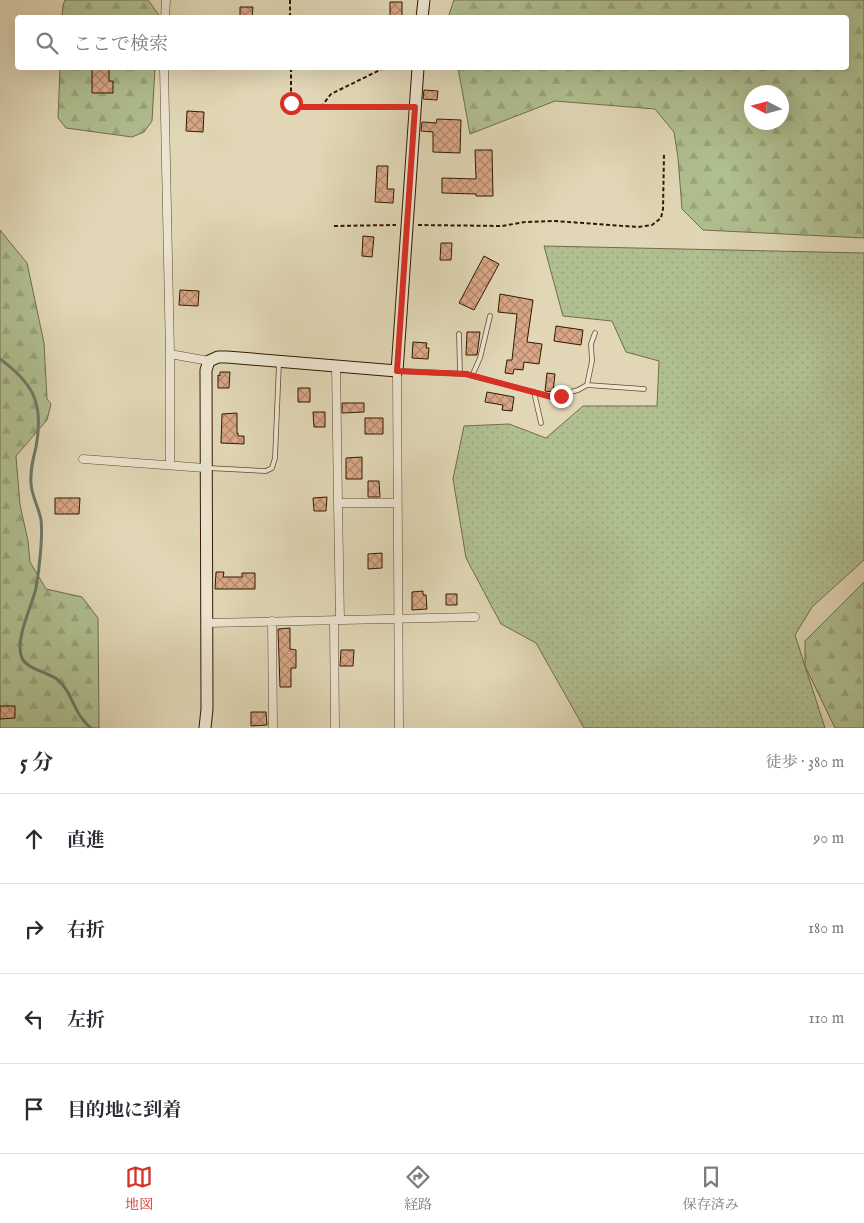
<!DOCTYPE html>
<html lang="ja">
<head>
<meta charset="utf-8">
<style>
	body { margin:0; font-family:"IM FELL English","Noto Serif JP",serif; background:#f2f2f3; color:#2b2b33 }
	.compass { position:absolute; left:744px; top:85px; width:45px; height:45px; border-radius:50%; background:#fff; box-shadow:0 5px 20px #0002; rotate:276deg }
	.stop { position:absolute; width:15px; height:15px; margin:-11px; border:4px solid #d93025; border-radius:50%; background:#fff }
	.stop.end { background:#d93025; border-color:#fff; box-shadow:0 1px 5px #0008 }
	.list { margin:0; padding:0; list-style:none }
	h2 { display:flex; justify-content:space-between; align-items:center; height:65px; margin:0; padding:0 20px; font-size:21px }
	h2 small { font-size:16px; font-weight:400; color:#7c7c81 }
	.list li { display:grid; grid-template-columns:32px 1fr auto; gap:15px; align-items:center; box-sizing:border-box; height:90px; padding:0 20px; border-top:1px solid #e1e1e2 }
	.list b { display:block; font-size:19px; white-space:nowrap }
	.list em { font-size:16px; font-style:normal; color:#7c7c81 }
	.icon { flex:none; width:28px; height:28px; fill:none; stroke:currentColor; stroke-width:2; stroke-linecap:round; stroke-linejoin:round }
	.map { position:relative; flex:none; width:864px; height:728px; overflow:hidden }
	.search { position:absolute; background:#fff; box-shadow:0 5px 20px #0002; left:15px; right:15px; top:15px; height:55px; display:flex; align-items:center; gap:12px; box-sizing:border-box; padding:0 18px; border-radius:5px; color:#7c7c81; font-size:19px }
	.sheet { height:425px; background:#fff }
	nav { display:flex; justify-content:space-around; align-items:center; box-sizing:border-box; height:70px; border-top:1px solid #e1e1e2; background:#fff; font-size:14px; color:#7c7c81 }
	nav a { display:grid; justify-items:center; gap:2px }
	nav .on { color:#d93025 }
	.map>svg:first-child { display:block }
	.grass { fill:url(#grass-dots); stroke:#726c48 }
	.forest { fill:url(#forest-firs); stroke:#726c48; fill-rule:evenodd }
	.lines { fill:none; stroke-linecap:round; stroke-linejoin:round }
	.stream { stroke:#6d7a68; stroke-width:3 }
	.building { fill:url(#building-cross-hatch); stroke:#331900 }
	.lane-casing { stroke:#5e482e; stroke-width:5.5 }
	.street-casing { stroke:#5e482e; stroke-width:9 }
	.secondary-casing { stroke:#331900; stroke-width:13 }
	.path { stroke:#331900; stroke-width:2; stroke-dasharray:4 2.5; stroke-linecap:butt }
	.lane { stroke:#ece5d0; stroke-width:4 }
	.street { stroke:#ece5d0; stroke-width:8 }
	.secondary { stroke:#ece5d0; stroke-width:11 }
	.route { stroke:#d93025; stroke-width:6 }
</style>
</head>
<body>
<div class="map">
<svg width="864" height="728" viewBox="0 0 864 728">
	<defs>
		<pattern id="grass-dots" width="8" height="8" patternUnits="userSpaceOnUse" patternTransform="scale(1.25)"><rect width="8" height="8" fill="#b0bf90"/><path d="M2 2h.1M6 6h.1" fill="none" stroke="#98a47a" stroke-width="1.8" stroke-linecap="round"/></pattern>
		<pattern id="forest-firs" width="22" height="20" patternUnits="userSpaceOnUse" patternTransform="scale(1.25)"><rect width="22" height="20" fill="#b0bf90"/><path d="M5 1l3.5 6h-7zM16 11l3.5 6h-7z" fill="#98a47a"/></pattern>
		<pattern id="building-cross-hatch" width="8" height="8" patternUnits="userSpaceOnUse" patternTransform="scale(1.25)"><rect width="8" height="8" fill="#d9a787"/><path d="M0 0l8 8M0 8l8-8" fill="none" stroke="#b1876c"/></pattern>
	</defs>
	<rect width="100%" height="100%" fill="#e1d7b6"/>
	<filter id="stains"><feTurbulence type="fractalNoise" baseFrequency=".004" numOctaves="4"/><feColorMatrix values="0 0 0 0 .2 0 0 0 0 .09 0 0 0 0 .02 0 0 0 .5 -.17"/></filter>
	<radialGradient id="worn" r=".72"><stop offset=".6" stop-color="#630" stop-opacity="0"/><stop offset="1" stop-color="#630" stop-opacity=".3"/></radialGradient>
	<path class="grass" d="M 544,246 L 864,253 L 864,560 L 812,607 L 795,635 L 825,728 L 584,728 L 536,643 L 501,624 L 466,558 L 453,479 L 464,426 L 509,424 L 546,438 L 583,406 L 657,406 L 659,361 L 626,352 L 612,321 L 563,316 Z"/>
	<path class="forest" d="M 65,0 L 148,0 L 159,15 L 158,17 L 62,17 L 63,5 Z
		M 454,0 L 864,0 L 864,238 L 703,230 L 682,209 L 678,158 L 674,132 L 655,109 L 555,101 L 470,134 L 458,68 L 846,68 L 846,18 L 449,17 L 449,15 ZM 782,92 L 782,122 L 752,122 L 752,92 Z
		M 60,68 L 155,68 L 152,121 L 144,132 L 132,137 L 66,128 L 58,118 Z
		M 0,230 L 27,263 L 44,343 L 47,399 L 51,404 L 47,420 L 16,456 L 20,505 L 28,541 L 30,562 L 46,589 L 82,597 L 98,618 L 99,728 L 0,728 Z
		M 864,582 L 864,728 L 835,728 L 805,666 L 805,641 Z"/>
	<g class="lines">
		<path class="stream" d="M 0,359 C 34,384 44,404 36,447 C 33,459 30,471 31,484 C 32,497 39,508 41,520 C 43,537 39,571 36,588 C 32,606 14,641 22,658 C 27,669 47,672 57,679 C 73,692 73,714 91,728"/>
	</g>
	<path class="building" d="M 390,2 L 402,2 L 402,16 L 390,16 Z
		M 240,7 L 253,7 L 252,18 L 240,18 Z
		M 92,68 L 109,68 L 109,81 L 113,81 L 113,93 L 92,93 Z
		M 424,90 L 438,91 L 437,100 L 423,99 Z
		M 187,111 L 204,112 L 203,132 L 186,131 Z
		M 437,119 L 461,120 L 460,153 L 433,152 L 433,132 L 421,131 L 422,122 L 436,123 Z
		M 475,150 L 492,150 L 493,196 L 476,196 L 476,194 L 442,193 L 442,178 L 476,179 Z
		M 377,166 L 388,166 L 387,189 L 394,189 L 393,203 L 375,202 Z
		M 363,236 L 374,237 L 372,257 L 362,256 Z
		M 441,243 L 452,243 L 451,260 L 440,260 Z
		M 484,256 L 499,264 L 474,310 L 459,303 Z
		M 180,290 L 199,291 L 198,306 L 179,305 Z
		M 500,294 L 533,300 L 527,342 L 542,344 L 539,364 L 524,362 L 523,370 L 514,369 L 513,374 L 505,373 L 507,360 L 512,360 L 517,314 L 498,312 Z
		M 556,326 L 583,330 L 581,345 L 554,341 Z
		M 467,332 L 480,332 L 477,355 L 466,355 Z
		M 413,342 L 427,343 L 426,348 L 429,348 L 428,359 L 412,358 Z
		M 220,372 L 230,372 L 229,388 L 218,388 L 218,375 L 220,376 Z
		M 547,373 L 555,374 L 553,392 L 545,391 Z
		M 298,388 L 310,388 L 310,402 L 298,402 Z
		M 487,392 L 514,397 L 512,411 L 502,410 L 503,405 L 485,402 Z
		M 342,403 L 364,403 L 364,412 L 342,413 Z
		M 313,412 L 325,412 L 325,427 L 314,427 Z
		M 237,413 L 237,433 L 238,433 L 238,436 L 244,436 L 244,444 L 221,443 L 222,414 Z
		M 365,418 L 383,418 L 383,434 L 365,434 Z
		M 362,457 L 362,479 L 346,479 L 346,458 Z
		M 368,481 L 379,481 L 380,497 L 368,497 Z
		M 327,497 L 326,511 L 314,511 L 313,498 Z
		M 55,498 L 80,498 L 79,514 L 55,514 Z
		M 382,553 L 382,568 L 368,569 L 368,554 Z
		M 216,572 L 224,572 L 223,577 L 242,577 L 242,573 L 255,573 L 255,589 L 215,589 Z
		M 423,591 L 423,595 L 426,595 L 427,609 L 412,610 L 412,592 Z
		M 446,594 L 457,594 L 457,605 L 446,605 Z
		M 290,628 L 290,649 L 296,650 L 296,668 L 291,668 L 291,687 L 280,687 L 278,629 Z
		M 341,650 L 354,650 L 353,666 L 340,666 Z
		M 0,706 L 15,706 L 15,718 L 0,719 Z
		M 251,712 L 266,712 L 267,725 L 251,726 Z"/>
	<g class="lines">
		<g class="lane-casing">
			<path id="lane" d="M 459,334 L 460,374
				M 399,371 L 466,374 L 552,397 L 578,390 L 587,385 L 644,389
				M 472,376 L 480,358 L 490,316
				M 587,385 L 592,361 L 591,344 L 595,333
				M 534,392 L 541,423
				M 208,468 L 266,471 L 272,468 L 275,458 L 279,363"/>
		</g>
		<g class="street-casing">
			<path id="street" d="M 165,18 L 166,0
				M 164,68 L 170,354 L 170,465
				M 170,354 L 209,361
				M 336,365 L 338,503 L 397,503
				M 397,371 L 399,728
				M 83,459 L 205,468
				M 338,503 L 340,620
				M 334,620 L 335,728
				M 272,621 L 273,728
				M 207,623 L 475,617"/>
		</g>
		<g class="secondary-casing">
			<path id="secondary" d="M 422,18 L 424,0
				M 205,728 L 207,709 L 206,370 L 209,361 L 218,357 L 227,357 L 397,371 L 418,68"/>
		</g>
		<path class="path" d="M 290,0 L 290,18
			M 291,68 L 291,103 L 296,107 L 405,107
			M 321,107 L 331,94 L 384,68
			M 418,225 L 502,226 L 525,222 L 555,221 L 638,227 L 652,225 L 661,218 L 663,209 L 664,154
			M 334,226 L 396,225"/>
		<use href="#lane" class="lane"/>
		<use href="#street" class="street"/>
		<use href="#secondary" class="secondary"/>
	</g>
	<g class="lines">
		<path class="route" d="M 291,103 L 296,107 L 415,107 L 397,371 L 466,374 L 552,397 L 561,396"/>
	</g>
	<rect width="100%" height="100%" filter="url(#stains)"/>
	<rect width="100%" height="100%" fill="url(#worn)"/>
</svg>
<svg class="compass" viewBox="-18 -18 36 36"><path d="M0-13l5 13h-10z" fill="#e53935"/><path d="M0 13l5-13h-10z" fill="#7c7c81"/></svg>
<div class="stop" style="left:291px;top:103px"></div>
<div class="stop end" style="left:561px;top:396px"></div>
<div class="search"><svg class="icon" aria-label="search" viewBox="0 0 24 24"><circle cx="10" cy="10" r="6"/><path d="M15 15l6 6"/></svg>ここで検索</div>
</div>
<section class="sheet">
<h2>5 分<small>徒歩 · 380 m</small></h2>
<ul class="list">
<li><svg class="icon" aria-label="ahead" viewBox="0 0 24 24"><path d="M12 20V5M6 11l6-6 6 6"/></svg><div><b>直進</b></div><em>90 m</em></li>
<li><svg class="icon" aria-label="right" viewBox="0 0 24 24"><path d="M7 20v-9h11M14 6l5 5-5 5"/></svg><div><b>右折</b></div><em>180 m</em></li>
<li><svg class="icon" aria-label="left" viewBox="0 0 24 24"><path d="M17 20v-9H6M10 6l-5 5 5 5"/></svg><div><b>左折</b></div><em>110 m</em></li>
<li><svg class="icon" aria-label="arrive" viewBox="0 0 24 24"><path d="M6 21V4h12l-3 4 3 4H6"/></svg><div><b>目的地に到着</b></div></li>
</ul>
</section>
<nav>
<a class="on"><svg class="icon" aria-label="map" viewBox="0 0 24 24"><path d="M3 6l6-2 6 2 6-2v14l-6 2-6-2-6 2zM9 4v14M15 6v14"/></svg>地図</a>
<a><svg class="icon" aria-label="directions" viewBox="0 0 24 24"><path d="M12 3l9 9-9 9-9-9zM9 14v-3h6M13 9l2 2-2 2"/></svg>経路</a>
<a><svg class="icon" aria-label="saved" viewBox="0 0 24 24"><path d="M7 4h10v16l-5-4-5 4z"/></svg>保存済み</a>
</nav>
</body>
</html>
